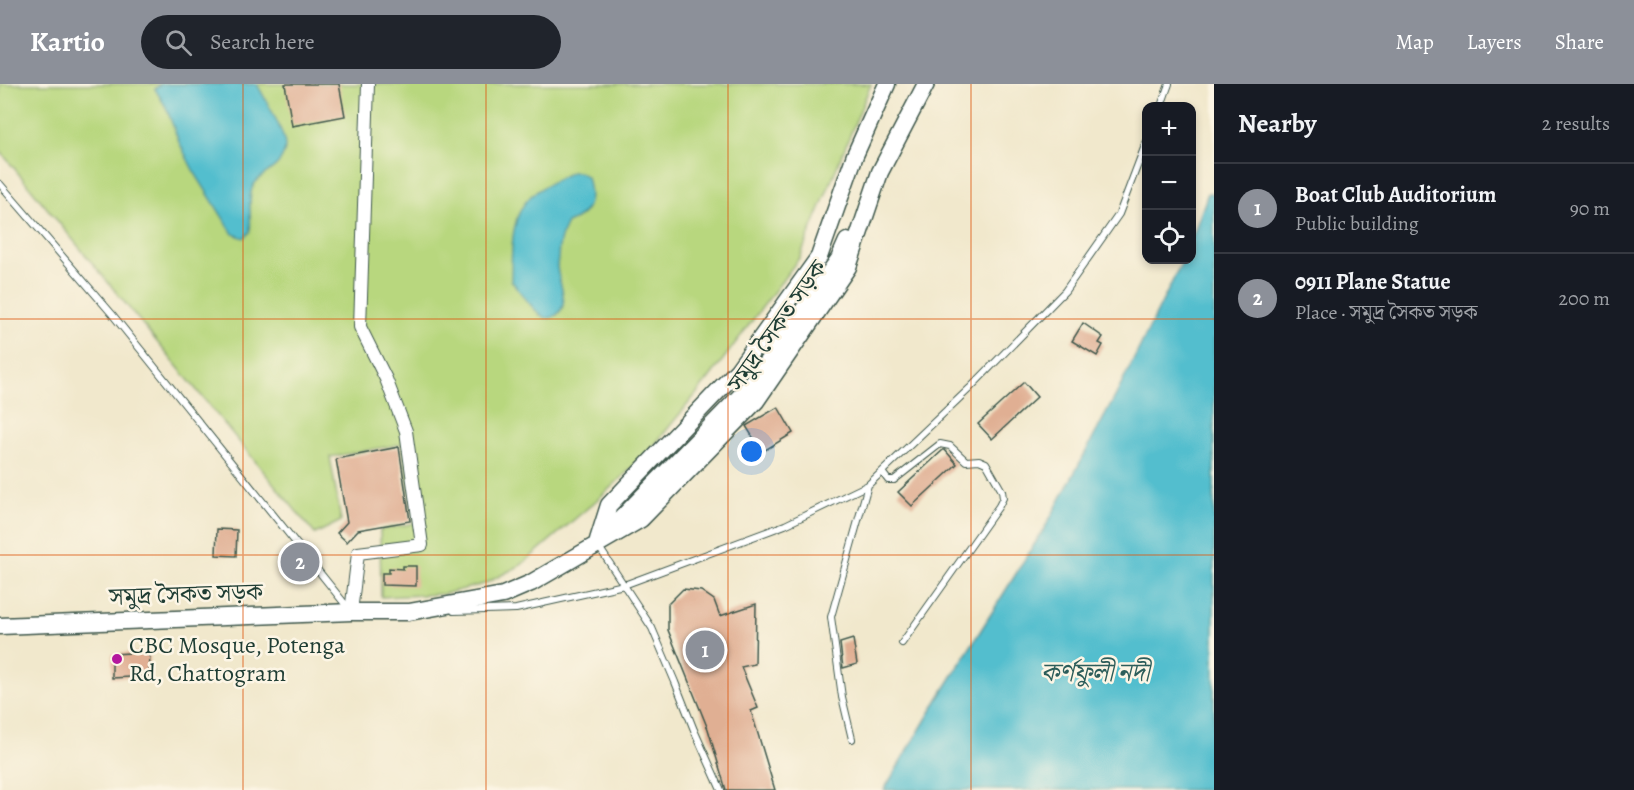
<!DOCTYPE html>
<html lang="en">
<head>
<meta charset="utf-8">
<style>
	body { margin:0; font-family:Alegreya,"Noto Serif Bengali",serif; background:#20242c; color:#f1f3f6 }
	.controls { position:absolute; right:18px; top:18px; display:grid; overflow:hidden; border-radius:12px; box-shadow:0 3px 9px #0003 }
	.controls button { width:54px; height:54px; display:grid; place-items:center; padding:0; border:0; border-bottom:2px solid #363941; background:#171b24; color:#f1f3f6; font:30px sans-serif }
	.you { position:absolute; left:752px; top:368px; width:21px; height:21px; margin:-15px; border:4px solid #fff; border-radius:50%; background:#1a73e8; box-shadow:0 0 0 9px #1a73e833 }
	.badge { display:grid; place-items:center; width:39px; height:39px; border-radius:50%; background:#8c9099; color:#fff; font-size:20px; font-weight:700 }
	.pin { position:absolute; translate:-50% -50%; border:3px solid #fff; box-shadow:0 2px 6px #0006 }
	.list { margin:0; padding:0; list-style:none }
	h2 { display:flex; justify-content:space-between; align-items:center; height:78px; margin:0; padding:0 24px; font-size:26px }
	h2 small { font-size:20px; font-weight:400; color:#9ea1a6 }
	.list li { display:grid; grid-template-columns:39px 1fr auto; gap:18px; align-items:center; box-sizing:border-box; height:90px; padding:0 24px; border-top:2px solid #363941 }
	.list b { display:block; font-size:22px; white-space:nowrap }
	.list p { margin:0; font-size:20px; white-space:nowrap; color:#9ea1a6 }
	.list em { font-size:20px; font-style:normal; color:#9ea1a6 }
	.icon { flex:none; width:33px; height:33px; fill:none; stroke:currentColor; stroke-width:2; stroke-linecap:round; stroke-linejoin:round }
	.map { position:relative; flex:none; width:1214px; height:706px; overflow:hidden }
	header { display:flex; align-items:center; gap:36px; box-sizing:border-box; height:84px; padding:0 30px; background:#8c9099; color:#fff }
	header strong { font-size:28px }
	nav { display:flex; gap:33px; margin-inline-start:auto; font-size:21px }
	.search { width:420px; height:54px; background:#20242c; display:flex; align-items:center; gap:15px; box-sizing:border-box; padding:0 21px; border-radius:33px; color:#9ea1a6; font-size:22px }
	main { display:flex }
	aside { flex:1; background:#171b24 }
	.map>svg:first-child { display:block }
	.green { fill:#b8d77e; stroke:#6c8a59; stroke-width:1.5 }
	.water { fill:#53bece; stroke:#397e81; stroke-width:1.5 }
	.building { fill:#e0af93 }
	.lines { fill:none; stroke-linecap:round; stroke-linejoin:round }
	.service-casing { stroke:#3e574b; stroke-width:8 }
	.minor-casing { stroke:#3e574b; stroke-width:14 }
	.secondary-casing { stroke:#3e574b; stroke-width:19 }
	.service { stroke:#fff; stroke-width:6 }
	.minor { stroke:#fff; stroke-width:12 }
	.secondary { stroke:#fff; stroke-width:16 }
	.grid { fill:none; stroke:#de580e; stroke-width:1.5; stroke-opacity:0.55 }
	.poi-dot { fill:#b5179e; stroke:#fcf5e5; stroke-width:2 }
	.labels { text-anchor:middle; stroke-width:5; stroke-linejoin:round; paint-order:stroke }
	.street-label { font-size:24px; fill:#1f3d34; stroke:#fcf5e5 }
	.poi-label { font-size:24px; fill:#1f3d34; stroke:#fcf5e5; text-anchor:start }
	.water-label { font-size:26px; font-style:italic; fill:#2c5d5a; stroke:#fcf5e5 }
</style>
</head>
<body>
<header>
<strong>Kartio</strong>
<div class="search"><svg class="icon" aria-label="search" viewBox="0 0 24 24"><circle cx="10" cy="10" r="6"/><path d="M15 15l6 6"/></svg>Search here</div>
<nav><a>Map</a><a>Layers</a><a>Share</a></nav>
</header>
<main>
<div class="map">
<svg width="1214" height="706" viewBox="0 0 1214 706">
	<rect width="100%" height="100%" fill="#fcf5e5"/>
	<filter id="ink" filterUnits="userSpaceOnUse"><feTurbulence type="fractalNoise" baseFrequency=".0167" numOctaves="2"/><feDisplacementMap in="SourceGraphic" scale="12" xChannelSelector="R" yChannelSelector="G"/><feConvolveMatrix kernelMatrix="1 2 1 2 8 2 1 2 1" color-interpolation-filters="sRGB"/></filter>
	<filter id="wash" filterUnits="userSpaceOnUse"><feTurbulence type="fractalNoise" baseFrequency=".008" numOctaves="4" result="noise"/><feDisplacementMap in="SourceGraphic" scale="24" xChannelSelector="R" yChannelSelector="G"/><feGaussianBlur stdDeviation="1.35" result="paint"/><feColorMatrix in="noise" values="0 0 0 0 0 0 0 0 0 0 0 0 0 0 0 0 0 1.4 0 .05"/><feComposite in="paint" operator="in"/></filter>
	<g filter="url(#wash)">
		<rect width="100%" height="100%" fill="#f1e8cc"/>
		<path class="green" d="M 0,0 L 871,0 L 800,173 L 710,293 L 647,370 L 597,416 L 521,481 L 484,500 L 444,510 L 381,513 L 380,446 L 415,439 L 402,360 L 330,373 L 341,437 L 315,450 L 0,67 Z"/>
		<path class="water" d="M 161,0 L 257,0 C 264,13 286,49 285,64 C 285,67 282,74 280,77 C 273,87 259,91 253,102 C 247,114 252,135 250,148 L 244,154 L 233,150 L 193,86 L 179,58 L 166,23 L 155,5 Z
			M 571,88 L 579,88 L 587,93 C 593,115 591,130 567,139 C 561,150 558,162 558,175 C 557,179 557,185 558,189 C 560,202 571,222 555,232 C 551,235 545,234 542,232 C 535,228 517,204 511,196 C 512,169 509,132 531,112 C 543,101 558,95 571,88 Z
			M 1208,109 L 1214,110 L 1214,706 L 884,706 L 938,615 L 1047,440 L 1116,311 L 1183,176 L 1192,176 L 1192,154 Z"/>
		<g id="blocks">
			<path class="building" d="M 285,0 L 339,0 L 345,32 L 292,42 Z
				M 1083,239 L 1103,253 L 1099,259 L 1103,261 L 1097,272 L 1072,257 Z
				M 1024,298 L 1037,313 L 992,355 L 978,340 Z
				M 778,323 L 793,349 L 762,368 L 746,342 Z
				M 399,363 L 410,437 L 358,446 L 347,458 L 337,449 L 347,438 L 336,375 Z
				M 943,366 L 945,366 L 957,380 L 912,422 L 898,408 Z
				M 217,445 L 237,446 L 236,472 L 216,471 Z
				M 403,482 L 416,482 L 416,502 L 382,501 L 382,489 L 389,489 L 389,484 L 403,485 Z
				M 683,505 L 701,507 L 714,516 L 720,532 L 756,520 L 755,580 L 741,583 L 758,624 L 751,627 L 775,706 L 726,706 L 708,645 L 668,546 L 668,520 Z
				M 853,555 L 857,580 L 843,584 L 840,559 Z
				M 150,568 L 149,592 L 112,594 L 112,570 Z"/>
		</g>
	</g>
	<g filter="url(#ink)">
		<use href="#blocks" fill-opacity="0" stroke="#3e574b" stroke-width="1.5"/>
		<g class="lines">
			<g class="service-casing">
				<path id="service" d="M 1161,22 L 1169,0
					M 0,100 L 112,230 L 349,525
					M 882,388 L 888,396 L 894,396 L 940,360 L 950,362 L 966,377 L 979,376 L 986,379 L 1002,407 L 1003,414 L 999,422 L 902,559
					M 597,460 L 652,544 L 675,598 L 694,646 L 721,706
					M 454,527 L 516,525 L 624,501 L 785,441 L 868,401 L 970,304 L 1065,207 L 1119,130 L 1146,59
					M 852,655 L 842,613 L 831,533 L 868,401"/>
			</g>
			<g class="minor-casing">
				<path id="minor" d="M 351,528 L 358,469 L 422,461 L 406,347 L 386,295 L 360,243 L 368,0"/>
			</g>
			<g class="secondary-casing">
				<path id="secondary" d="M 610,446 L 750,302 L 839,175 L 847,157
					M 598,456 L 609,421 L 738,286 L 819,173 L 855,71 L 887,0
					M 0,542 L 351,528 L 409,528 L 503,511 L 531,499 L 641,435 L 756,317 L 848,183 L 880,88 L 926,0"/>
			</g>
			<use href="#service" class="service"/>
			<use href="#minor" class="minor"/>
			<use href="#secondary" class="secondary"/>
		</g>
	</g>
	<path class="grid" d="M 243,0 L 243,706M 486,0 L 486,706M 728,0 L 728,706M 971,0 L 971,706M 0,235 L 1214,235M 0,471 L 1214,471"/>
	<circle class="poi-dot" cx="117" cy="575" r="6"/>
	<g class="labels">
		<g class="street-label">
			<text transform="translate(777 242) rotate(-55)" y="8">সমুদ্র সৈকত সড়ক</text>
			<text transform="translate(186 510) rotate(-2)" y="8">সমুদ্র সৈকত সড়ক</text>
		</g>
		<g class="poi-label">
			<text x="129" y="569">CBC Mosque, Potenga<tspan x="129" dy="28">Rd, Chattogram</tspan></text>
		</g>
		<g class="water-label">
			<text x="1095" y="597">কর্ণফুলী নদী</text>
		</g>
	</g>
</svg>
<div class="controls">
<button>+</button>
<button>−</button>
<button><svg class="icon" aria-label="locate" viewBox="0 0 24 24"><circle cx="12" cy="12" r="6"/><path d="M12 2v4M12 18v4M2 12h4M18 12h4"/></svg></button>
</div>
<div class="you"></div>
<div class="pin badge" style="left:705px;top:566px">1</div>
<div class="pin badge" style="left:300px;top:478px">2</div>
</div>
<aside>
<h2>Nearby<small>2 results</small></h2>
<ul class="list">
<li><span class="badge">1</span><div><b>Boat Club Auditorium</b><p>Public building</p></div><em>90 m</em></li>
<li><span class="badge">2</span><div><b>0911 Plane Statue</b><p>Place · সমুদ্র সৈকত সড়ক</p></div><em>200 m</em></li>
</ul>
</aside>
</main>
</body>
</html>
